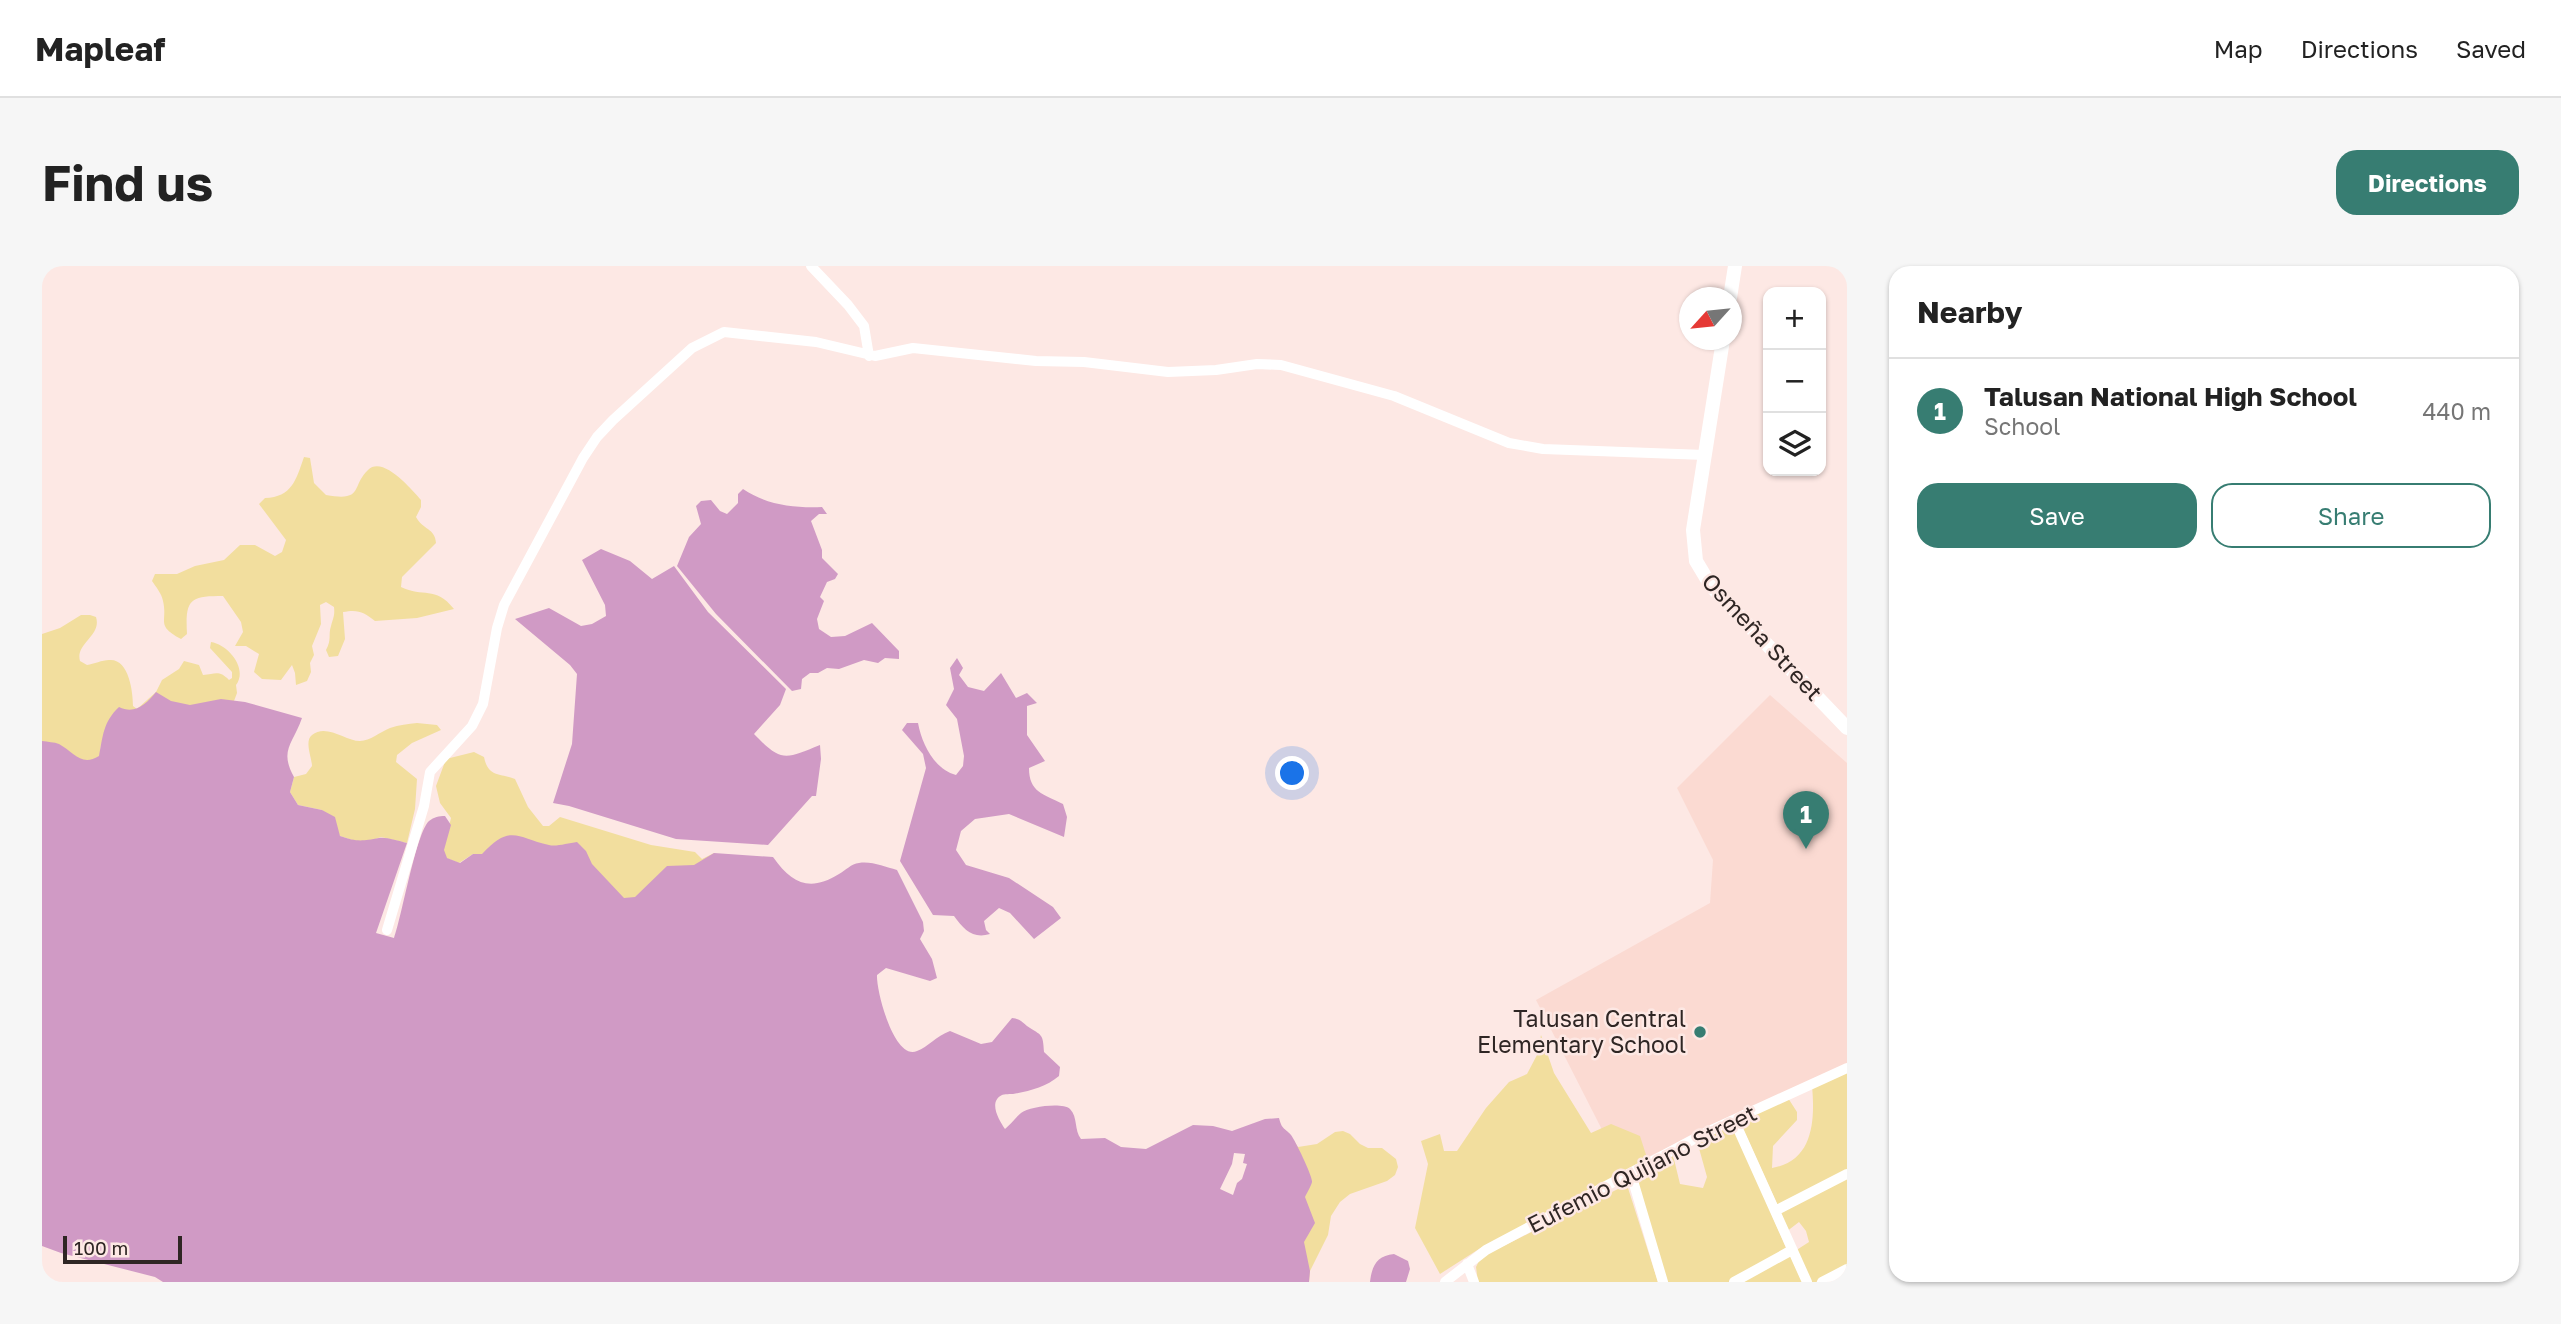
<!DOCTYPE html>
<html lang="en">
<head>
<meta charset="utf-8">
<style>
	body { margin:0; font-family:"Golos Text",sans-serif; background:#f6f6f6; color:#222 }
	.controls { position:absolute; right:21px; top:21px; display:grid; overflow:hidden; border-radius:14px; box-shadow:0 2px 5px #0004 }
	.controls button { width:63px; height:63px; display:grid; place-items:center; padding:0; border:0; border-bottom:2px solid #e0e0e0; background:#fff; color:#222; font:35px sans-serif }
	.compass { position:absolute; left:1637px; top:21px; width:63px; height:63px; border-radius:50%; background:#fff; box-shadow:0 2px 5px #0004; rotate:243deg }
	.scale { position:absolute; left:21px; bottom:18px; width:119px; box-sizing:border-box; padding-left:7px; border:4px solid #2f2624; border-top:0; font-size:19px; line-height:24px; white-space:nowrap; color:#2f2624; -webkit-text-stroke:5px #fde8e4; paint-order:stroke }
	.you { position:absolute; left:1251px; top:508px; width:24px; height:24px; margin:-18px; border:5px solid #fff; border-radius:50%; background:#1a73e8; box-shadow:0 0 0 10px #1a73e833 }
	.badge { display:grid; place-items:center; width:46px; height:46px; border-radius:50%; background:#377d72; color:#fff; font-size:23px; font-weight:700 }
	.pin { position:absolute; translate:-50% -58px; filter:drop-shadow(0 2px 4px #0008) }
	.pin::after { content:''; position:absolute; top:37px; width:24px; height:21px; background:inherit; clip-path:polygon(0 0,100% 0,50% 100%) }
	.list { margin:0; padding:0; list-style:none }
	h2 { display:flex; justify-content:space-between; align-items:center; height:91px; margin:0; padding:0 28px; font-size:30px }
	h2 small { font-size:23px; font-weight:400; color:#767676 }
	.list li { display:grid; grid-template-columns:46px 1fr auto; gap:21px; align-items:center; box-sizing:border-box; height:105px; padding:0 28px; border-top:2px solid #e0e0e0 }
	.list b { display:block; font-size:26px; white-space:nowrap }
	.list p { margin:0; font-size:23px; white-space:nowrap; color:#767676 }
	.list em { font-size:23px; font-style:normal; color:#767676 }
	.actions { display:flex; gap:14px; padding:21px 28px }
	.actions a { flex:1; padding:16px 0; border:2px solid #377d72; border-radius:21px; text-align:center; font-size:24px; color:#377d72 }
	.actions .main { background:#377d72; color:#fff }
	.icon { flex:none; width:38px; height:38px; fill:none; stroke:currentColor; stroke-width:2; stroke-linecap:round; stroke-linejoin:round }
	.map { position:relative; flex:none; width:1805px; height:1016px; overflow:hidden; border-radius:21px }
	header { display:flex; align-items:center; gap:42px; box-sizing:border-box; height:98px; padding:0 35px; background:#fff; border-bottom:2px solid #e0e0e0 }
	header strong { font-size:33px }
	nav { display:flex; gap:38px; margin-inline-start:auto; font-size:24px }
	.intro { display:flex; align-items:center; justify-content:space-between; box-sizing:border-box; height:168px; padding:0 42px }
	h1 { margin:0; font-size:49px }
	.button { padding:18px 32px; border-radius:21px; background:#377d72; color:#fff; font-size:24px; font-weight:700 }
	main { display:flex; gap:42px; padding:0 42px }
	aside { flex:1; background:#fff; border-radius:21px; box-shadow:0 2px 5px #0004 }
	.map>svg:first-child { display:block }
	.built { fill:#fbdad2 }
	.green { fill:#f2de9e }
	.water { fill:#d09ac5 }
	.pier { fill:#fde8e4 }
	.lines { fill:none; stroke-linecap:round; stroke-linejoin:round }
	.minor { stroke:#fff; stroke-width:10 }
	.secondary { stroke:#fff; stroke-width:14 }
	.poi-dot { fill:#377d72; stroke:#fde8e4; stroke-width:2.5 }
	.labels { text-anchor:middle; stroke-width:5; stroke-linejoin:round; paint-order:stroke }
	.street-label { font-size:23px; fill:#2f2624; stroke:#fde8e4 }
	.poi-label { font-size:23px; fill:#2f2624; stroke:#fde8e4; text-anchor:end }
</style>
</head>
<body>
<header>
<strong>Mapleaf</strong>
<nav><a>Map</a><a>Directions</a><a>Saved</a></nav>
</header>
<div class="intro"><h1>Find us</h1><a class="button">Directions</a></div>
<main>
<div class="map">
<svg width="1805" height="1016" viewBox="0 0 1805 1016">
	<rect width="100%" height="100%" fill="#fde8e4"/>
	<path class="built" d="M 1728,429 L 1805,497 L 1805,798 L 1580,903 L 1494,734 L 1668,637 L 1671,594 L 1635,522 Z"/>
	<path class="green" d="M 262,191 L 268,192 L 272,217 L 284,229 C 322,236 309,220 326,204 C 341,189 370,224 379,234 L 379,241 L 374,251 C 381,264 393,262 394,277 L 360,311 L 359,321 C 381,332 393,319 412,343 L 375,352 L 333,355 C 322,346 316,343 301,346 L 303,373 L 296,390 L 287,391 L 284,384 C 290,373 286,369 289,360 C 291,352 293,350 292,341 L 284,336 L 278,339 L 279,358 L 270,380 L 272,389 L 268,397 L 269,406 L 265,415 L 254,419 L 253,407 L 250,399 L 239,414 L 220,413 L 212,406 L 217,388 L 204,380 L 193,380 L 201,366 L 199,356 L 181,330 C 148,330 143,333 145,368 L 139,373 C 113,359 126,356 121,335 C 120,328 114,321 110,315 L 113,308 L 135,308 L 153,300 L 182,294 L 198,279 L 213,279 L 233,290 L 240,286 L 244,274 L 217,238 L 223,232 C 250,231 254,214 262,191 Z
		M 39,349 L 48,349 L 54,351 C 60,370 33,377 38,395 L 45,399 C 52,398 60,394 67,394 C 87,392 91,426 91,440 L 95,443 L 114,426 L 120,414 L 137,403 L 142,395 L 157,399 L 161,409 C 174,408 177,404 187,414 L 190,412 L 190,406 L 168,382 L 169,376 C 187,379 206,403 194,419 L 195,427 L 192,435 L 59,478 L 57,501 L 0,495 L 0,368 L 18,362 Z
		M 375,457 L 395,459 L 399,464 L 370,477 L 355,489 L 354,496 L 375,513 L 373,543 L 365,577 L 339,571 L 325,576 L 313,575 L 298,570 L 280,544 L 256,539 L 248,526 L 252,511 L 264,508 L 270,500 C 270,492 262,475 270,469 C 284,457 304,475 318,475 C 328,475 338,466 348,462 C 357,459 366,458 375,457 Z
		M 432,486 L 442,491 C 446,512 459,507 473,513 L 486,541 L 501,560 L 507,560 L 518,551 L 609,579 L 653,586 L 660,593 L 672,587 L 736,683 L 431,588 L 417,597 L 404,592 L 401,584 L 409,552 L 398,537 L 394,520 L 404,493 Z
		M 1499,769 L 1512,807 L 1549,867 L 1569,858 L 1598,870 L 1606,895 L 1437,983 L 1398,1008 L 1373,962 L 1386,898 L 1379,875 L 1398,868 L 1402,885 L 1415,885 L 1444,842 L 1467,816 L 1485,808 L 1495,789 Z
		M 1805,804 L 1805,905 L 1736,940 L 1697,854 L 1746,832 L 1755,846 L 1755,854 L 1731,880 L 1730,902 C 1772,895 1773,853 1770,820 Z
		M 1238,857 C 1240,864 1251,872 1256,881 L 1275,878 L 1293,866 L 1301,865 L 1308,868 L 1318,878 L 1326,882 L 1340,882 L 1354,893 L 1356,901 L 1353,909 L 1345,915 L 1308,928 L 1298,936 L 1289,950 L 1286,969 L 1268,1005 L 1267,1016 L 1218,989 L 1266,957 Z
		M 1688,859 L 1693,863 L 1744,982 L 1688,1016 L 1625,1016 L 1593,910 L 1631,889 L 1638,918 L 1661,922 L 1665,911 L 1655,875 Z
		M 1805,911 L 1805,1000 L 1774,1016 L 1768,1016 L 1753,985 L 1767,976 L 1764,965 L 1757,956 L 1744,966 L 1737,948 Z
		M 1582,920 L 1586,922 L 1616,1016 L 1436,1016 L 1434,1001 L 1439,991 Z
		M 1748,989 L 1760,1016 L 1696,1016 Z"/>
	<path class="water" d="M 701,223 C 725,239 751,242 780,241 L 785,248 L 777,248 L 769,255 L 780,284 L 780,292 L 796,308 L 793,313 L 785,316 L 778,331 L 782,335 L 775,353 L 777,363 L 789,371 L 803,370 L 830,357 L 857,385 L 857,393 L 843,392 L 836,397 L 822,394 L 797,403 L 785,402 L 776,407 L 768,407 L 760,413 L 759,423 L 750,425 L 674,348 L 635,300 L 647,271 L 659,258 L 654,240 L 659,235 L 669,234 L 678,245 L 685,248 L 696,237 L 696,228 Z
		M 559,283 L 588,295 L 610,313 L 632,300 L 666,346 L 744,423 L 738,439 L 712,468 C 740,497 743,493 778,479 L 779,493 L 774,530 L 770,530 L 726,579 L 634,573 L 527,540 L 511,537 L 530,478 L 535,408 L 528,399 L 473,353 L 507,342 L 539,360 L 550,358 L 564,350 L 563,339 L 540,294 Z
		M 915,392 L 921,402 L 917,409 L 926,421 L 942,425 L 959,407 L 974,432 L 985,427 L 995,437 L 985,440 L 985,469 L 1003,495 L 987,502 C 987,526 1001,528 1021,538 L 1025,551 L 1022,571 L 967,548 L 933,553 L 919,565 L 914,584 L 924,599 L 967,612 L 1011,641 L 1019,652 L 992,673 L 968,647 L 957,642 L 942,655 L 944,664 L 948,668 C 931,673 922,664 912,650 L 891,649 L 858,595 L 884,502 L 881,488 L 860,464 L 865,457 L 876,457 C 880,478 892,503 914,509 L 921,500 L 922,490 L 915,453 L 904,439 L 912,423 L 908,402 Z
		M 114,426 L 129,435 L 148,439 L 179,433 L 203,436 L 260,452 C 251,478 237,484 252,511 L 248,526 L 256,539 L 280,544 L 293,551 L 298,570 C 315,576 320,575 337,572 C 345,571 356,575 365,577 L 334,667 L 352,672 C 360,650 374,567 387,555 C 392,551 397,550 403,550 L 409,559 L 402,584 L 405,592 L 418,597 L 431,588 L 440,588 C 469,557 475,572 507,579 C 514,581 526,577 535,576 L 544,585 L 550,598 L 582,632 L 593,631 L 625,600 L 652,599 L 672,587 L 731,591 C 750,618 768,626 797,608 C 804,604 809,598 817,597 C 830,595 843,601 855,604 L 881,656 L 882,665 L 878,673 L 890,693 L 895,712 L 888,715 L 844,702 L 835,709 C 834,724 852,795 875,785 C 886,781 894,770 908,765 L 939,778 L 950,776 L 970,752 C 978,753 979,755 985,760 C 1000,770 1001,767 1002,786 L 1018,801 L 1017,810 C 1004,821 988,825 971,828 C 970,828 961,828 960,829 C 946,836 957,854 963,863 C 969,858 974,851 979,847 C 987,841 1020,836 1028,843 C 1036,851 1032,864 1039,873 L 1063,872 L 1079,881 L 1104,883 L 1151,859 L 1171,860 L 1190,865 L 1223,853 L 1237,852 C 1240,864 1242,861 1249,869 C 1253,874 1271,911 1270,916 C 1269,920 1265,927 1263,931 L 1273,957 L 1262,976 L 1268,1005 L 1267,1016 L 121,1016 L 113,1011 L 19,987 L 0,980 L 0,475 C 6,476 12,476 17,478 C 32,486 39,501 57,490 C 61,470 61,456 77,441 C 93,449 104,438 114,426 Z
		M 1352,988 L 1366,995 L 1368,1003 L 1364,1016 L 1328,1016 C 1330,999 1335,990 1352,988 Z"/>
	<path class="pier" d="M 1192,887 L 1203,888 L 1201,897 L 1205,898 L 1200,913 L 1195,917 L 1191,929 L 1178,923 L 1190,898 Z"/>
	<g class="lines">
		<path class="minor" d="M 769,0 L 806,39 L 822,60 L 827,90
			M 345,664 L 382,540 L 388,506 L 430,460 L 441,438 L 455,362 L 462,339 L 541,192 L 555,171 L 571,154 L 650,82 L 682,66 L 774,76 L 833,90 L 871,82 L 994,95 L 1042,96 L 1126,106 L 1174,104 L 1215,98 L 1239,99 L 1352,130 L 1467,177 L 1501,183 L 1663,189
			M 1692,854 L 1765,1016
			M 1589,908 L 1621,1016
			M 1733,945 L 1805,908
			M 1425,998 L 1432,1016
			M 1403,1016 L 1444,984 L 1667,865 L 1805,802
			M 1692,1016 L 1750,984
			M 1780,1016 L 1805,1003"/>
		<path class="secondary" d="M 1688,32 L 1693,0
			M 1681,74 L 1651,264 L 1654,295 L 1669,320 L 1805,462"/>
	</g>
	<circle class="poi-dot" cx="1658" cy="766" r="7"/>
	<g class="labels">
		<g class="street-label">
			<text transform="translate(1720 371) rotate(47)" y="8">Osmeña Street</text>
			<text transform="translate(1600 903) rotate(-27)" y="8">Eufemio Quijano Street</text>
		</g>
		<g class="poi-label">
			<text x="1644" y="761">Talusan Central<tspan x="1644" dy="26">Elementary School</tspan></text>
		</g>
	</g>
</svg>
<div class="controls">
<button>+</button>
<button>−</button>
<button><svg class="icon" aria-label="layers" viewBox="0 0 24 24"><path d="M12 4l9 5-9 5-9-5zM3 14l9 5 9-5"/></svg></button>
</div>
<svg class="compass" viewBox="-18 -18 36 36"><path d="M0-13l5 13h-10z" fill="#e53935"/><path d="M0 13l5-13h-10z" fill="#767676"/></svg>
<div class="scale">100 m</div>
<div class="you"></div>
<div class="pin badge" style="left:1764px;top:583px">1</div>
</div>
<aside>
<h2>Nearby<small></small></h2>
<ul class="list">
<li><span class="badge">1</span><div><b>Talusan National High School</b><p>School</p></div><em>440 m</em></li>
</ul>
<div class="actions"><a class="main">Save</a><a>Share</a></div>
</aside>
</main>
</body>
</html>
